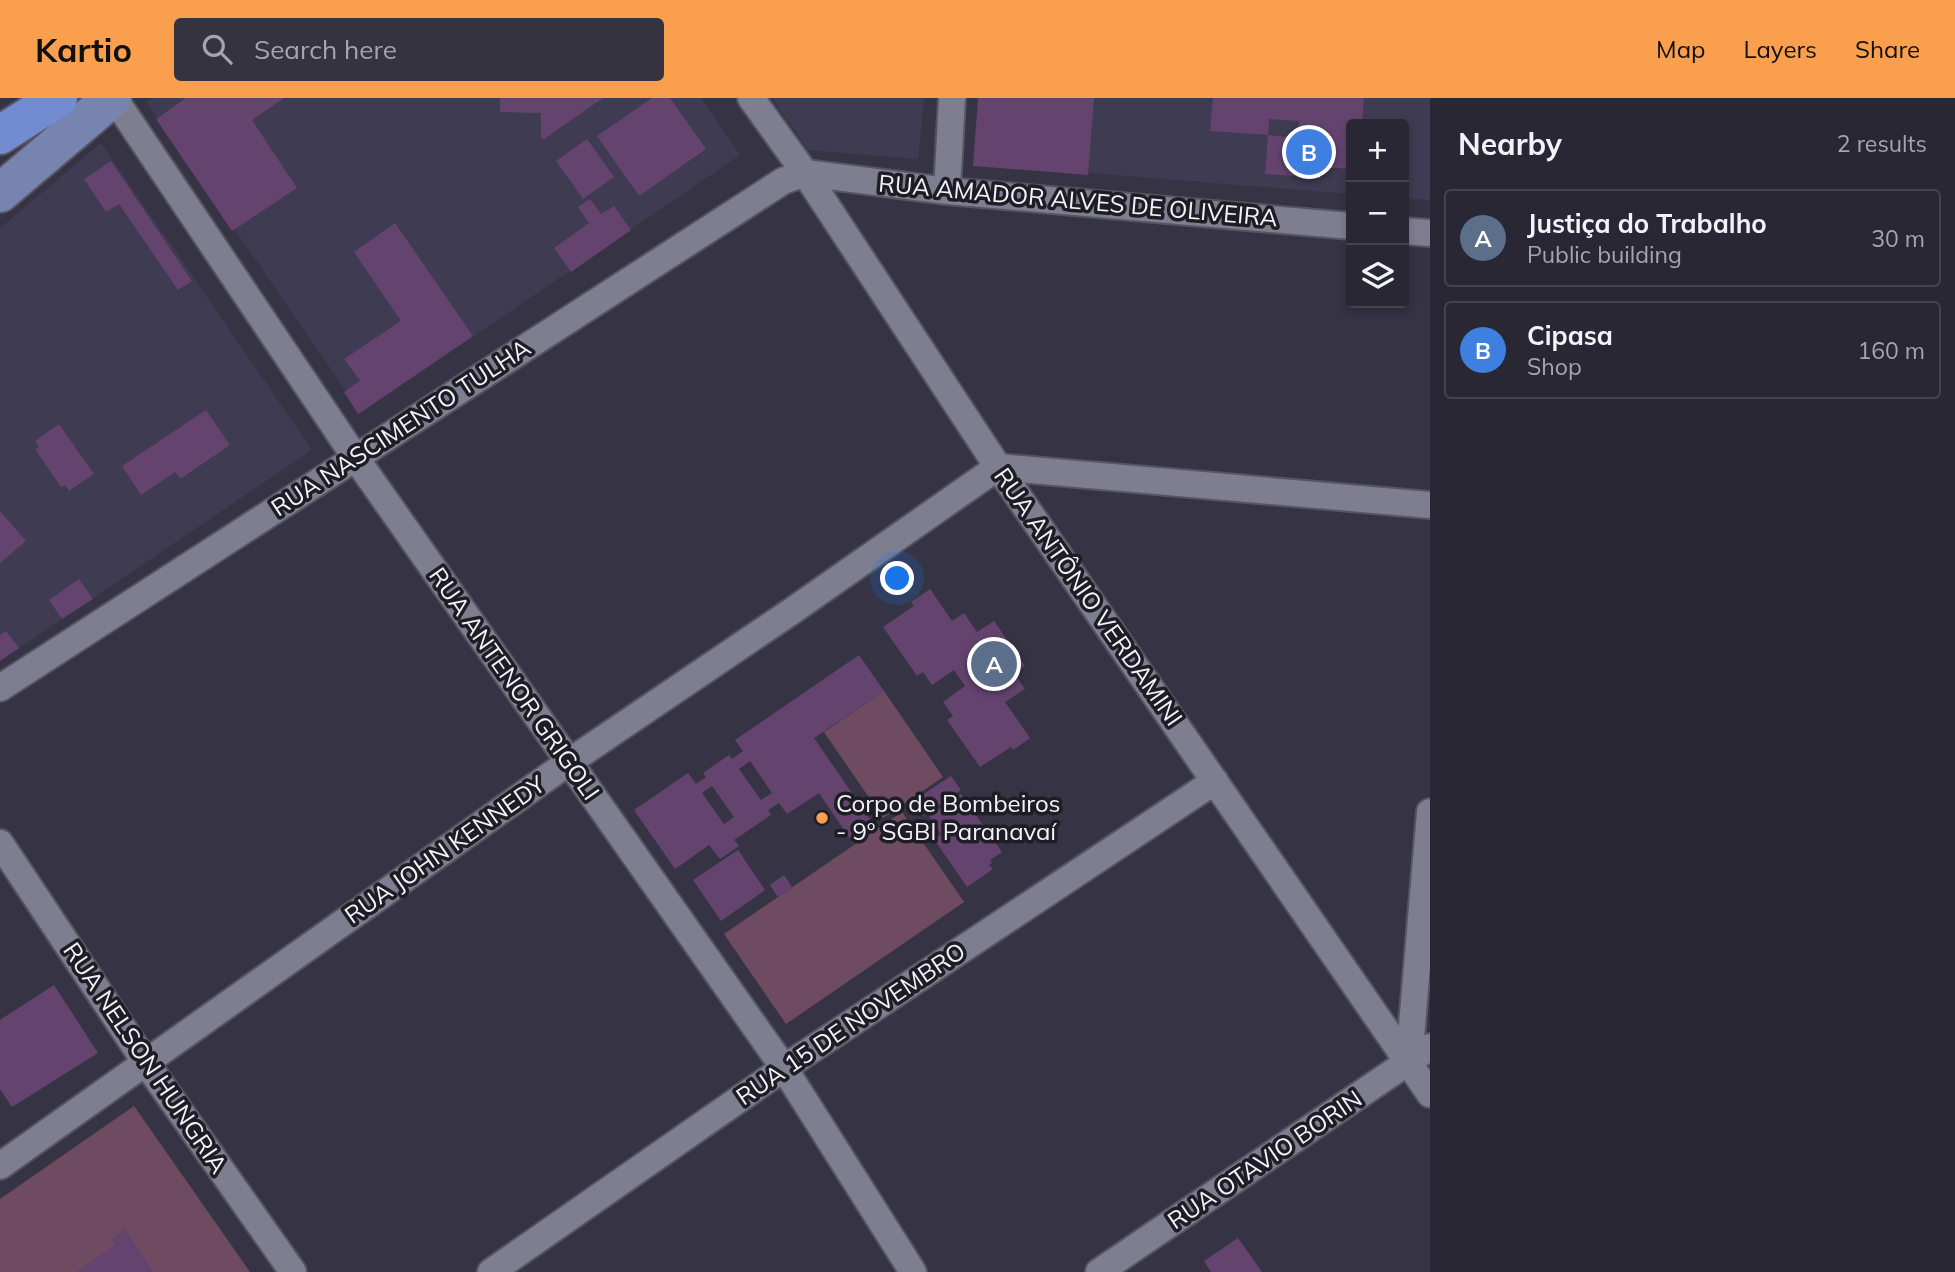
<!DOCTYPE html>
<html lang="en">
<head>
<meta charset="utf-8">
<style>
	body { margin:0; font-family:Mulish,sans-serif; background:#34333f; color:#f1f3f6 }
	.controls { position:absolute; right:21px; top:21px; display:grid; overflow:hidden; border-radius:7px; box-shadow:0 4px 10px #0003 }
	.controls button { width:63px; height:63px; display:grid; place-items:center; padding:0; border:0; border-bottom:2px solid #44444e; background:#282733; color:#f1f3f6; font:35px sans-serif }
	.you { position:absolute; left:898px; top:481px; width:24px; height:24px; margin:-18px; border:5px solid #fff; border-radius:50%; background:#1a73e8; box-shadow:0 0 0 10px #1a73e833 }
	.badge { display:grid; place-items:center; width:46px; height:46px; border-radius:50%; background:#fa9f4e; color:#fff; font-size:23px; font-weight:700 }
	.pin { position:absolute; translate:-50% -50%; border:4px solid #fff; box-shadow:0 2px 7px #0006 }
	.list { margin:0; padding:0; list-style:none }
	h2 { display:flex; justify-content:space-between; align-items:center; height:91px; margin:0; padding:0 28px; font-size:30px }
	h2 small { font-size:23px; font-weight:400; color:#a5a5ac }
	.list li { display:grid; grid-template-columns:46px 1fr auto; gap:21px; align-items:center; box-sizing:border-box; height:98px; margin:0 14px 14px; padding:0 14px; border:2px solid #44444e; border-radius:7px }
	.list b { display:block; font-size:26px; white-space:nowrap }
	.list p { margin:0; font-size:23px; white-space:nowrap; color:#a5a5ac }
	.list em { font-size:23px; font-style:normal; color:#a5a5ac }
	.icon { flex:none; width:38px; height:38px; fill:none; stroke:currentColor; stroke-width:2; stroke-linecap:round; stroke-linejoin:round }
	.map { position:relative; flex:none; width:1430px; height:1174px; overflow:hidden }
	header { display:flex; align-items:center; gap:42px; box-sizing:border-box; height:98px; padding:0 35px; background:#fa9f4e; color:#111 }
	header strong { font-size:33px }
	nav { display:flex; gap:38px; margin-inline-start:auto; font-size:24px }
	.search { width:490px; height:63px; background:#34333f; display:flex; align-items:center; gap:18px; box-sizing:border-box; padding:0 24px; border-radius:7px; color:#a5a5ac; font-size:26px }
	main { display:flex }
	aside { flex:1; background:#282733 }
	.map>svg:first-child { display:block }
	.built { fill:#3e3b52 }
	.green { fill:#6f4b61 }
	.building { fill:#64446f; fill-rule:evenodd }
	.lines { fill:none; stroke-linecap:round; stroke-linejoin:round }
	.street-casing { stroke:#555461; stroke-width:30 }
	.secondary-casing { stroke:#555461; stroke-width:42 }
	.primary-casing { stroke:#555461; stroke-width:42 }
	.street { stroke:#7f7d90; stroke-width:26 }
	.secondary { stroke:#7884b0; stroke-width:38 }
	.primary { stroke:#728bd1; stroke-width:38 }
	.poi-dot { fill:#fa9f4e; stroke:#1e1d24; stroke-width:2.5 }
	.labels { text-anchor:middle; stroke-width:7; stroke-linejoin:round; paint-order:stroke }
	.street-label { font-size:24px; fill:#f3f2fc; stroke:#1e1d24 }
	.poi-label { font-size:24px; fill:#f3f2fc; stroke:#1e1d24; text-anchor:start }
</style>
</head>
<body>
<header>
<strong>Kartio</strong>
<div class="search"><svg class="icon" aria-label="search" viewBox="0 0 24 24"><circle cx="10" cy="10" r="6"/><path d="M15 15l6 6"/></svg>Search here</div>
<nav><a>Map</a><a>Layers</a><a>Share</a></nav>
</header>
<main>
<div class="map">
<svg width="1430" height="1174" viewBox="0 0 1430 1174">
	<rect width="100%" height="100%" fill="#363444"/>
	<path class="built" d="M 151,0 L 701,0 L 740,57 L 361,315 L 147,4 Z
		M 772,0 L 924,0 L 918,61 L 808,52 Z
		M 983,0 L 1430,0 L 1430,102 L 1404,100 L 1404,26 L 1351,26 L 1351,96 L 978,66 Z
		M 101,45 L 312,352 L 0,563 L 0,130 Z"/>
	<path class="green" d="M 884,593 L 943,679 L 883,720 L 824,634 Z
		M 902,714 L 964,804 L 786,926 L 724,836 Z
		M 134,1008 L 250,1174 L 0,1174 L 0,1101 Z"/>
	<path class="building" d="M 186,0 L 284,0 L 252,22 L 297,90 L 232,133 L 156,21 Z
		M 500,0 L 603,0 L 544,41 L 541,40 L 541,15 L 500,14 Z
		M 652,0 L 670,0 L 706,51 L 639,98 L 597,38 Z
		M 978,0 L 1094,0 L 1088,77 L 973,68 Z
		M 1213,0 L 1364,0 L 1362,26 L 1351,26 L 1351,71 L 1321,69 L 1320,80 L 1265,76 L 1268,37 L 1298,40 L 1299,23 L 1269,21 L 1268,37 L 1210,33 Z
		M 587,41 L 614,79 L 583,101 L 556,63 Z
		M 111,63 L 192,183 L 178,192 L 119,106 L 106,114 L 84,81 Z
		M 590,101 L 601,116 L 614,108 L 631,132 L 571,174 L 554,150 L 589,125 L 578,109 Z
		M 395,125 L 473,238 L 358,316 L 344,294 L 360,283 L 344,261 L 401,223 L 354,154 Z
		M 206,312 L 230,347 L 180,381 L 175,374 L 141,397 L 122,368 Z
		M 59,326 L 94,376 L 69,393 L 65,387 L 61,389 L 35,351 L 39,349 L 35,343 Z
		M 0,413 L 26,443 L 0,465 Z
		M 79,481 L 93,501 L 62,521 L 49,502 Z
		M 930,491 L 952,523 L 964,515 L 977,534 L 994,523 L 1025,568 L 1014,575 L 1025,591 L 1005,604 L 1030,640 L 1013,652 L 1011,649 L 980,669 L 947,622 L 953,618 L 943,604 L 965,588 L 954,572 L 932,587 L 923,574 L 917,578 L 883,529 L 914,508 L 911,504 Z
		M 6,533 L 19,550 L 0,563 L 0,537 Z
		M 859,557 L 884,593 L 814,640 L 876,730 L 853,745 L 819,695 L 787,716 L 779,705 L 768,712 L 771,717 L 734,742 L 739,748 L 720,761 L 709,747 L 675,771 L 634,712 L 688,675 L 696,686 L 706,679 L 703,675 L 729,657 L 732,661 L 743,653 L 735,642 ZM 750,663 L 772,695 L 761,702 L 739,671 ZM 712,688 L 734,719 L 724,726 L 702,695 Z
		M 951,678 L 961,692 L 923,718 L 913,703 Z
		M 961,696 L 1002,754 L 990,762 L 992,765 L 989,767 L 993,771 L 967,789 L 934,741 L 941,736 L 929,718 Z
		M 738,752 L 765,792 L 721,823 L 693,782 Z
		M 784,777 L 792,789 L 778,799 L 770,787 Z
		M 54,887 L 98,955 L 12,1009 L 0,991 L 0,922 Z
		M 125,1131 L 154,1174 L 76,1174 L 115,1147 L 111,1141 Z
		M 1238,1140 L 1262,1174 L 1211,1174 L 1204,1163 Z"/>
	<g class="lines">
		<g class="street-casing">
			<path id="street" d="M 114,0 L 355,359 L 784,970 L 913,1174
				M 751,0 L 805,75 L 998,369 L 1430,996
				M 947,93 L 952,0
				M 1404,133 L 1430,135
				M 0,590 L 783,83 L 805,75 L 947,93 L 1351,128
				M 0,745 L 146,965 L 293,1174
				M 1409,963 L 1430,714
				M 0,1068 L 569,664 L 792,513 L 998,369 L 1430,407
				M 491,1174 L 784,970 L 1215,683
				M 1099,1174 L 1430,949"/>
		</g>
		<g class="secondary-casing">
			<path id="secondary" d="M 0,95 L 112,0"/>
		</g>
		<g class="primary-casing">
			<path id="primary" d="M 0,37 L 58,0"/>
		</g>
		<use href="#street" class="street"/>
		<use href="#secondary" class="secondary"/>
		<use href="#primary" class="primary"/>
	</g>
	<circle class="poi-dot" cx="822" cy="720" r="7"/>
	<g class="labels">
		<g class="street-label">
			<text transform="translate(1078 103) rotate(5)" y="8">RUA AMADOR ALVES DE OLIVEIRA</text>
			<text transform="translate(401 330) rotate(-33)" y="8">RUA NASCIMENTO TULHA</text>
			<text transform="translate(1088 499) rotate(55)" y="8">RUA ANTÔNIO VERDAMINI</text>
			<text transform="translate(514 586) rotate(55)" y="8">RUA ANTENOR GRIGOLI</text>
			<text transform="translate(445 752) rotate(-35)" y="8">RUA JOHN KENNEDY</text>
			<text transform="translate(851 926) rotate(-34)" y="8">RUA 15 DE NOVEMBRO</text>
			<text transform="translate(145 960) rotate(56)" y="8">RUA NELSON HUNGRIA</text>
			<text transform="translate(1265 1062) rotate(-34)" y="8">RUA OTAVIO BORIN</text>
		</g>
		<g class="poi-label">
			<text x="836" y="714">Corpo de Bombeiros<tspan x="836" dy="28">- 9º SGBI Paranavaí</tspan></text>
		</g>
	</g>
</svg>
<div class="controls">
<button>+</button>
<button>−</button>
<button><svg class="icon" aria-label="layers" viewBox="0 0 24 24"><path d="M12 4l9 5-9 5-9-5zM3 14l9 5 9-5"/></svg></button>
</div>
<div class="you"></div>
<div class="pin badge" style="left:994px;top:566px;background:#5c6f8a">A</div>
<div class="pin badge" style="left:1309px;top:54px;background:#3f7fe0">B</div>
</div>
<aside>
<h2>Nearby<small>2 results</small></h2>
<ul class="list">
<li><span class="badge" style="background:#5c6f8a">A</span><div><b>Justiça do Trabalho</b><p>Public building</p></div><em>30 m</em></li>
<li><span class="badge" style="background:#3f7fe0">B</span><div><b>Cipasa</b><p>Shop</p></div><em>160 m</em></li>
</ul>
</aside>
</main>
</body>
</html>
